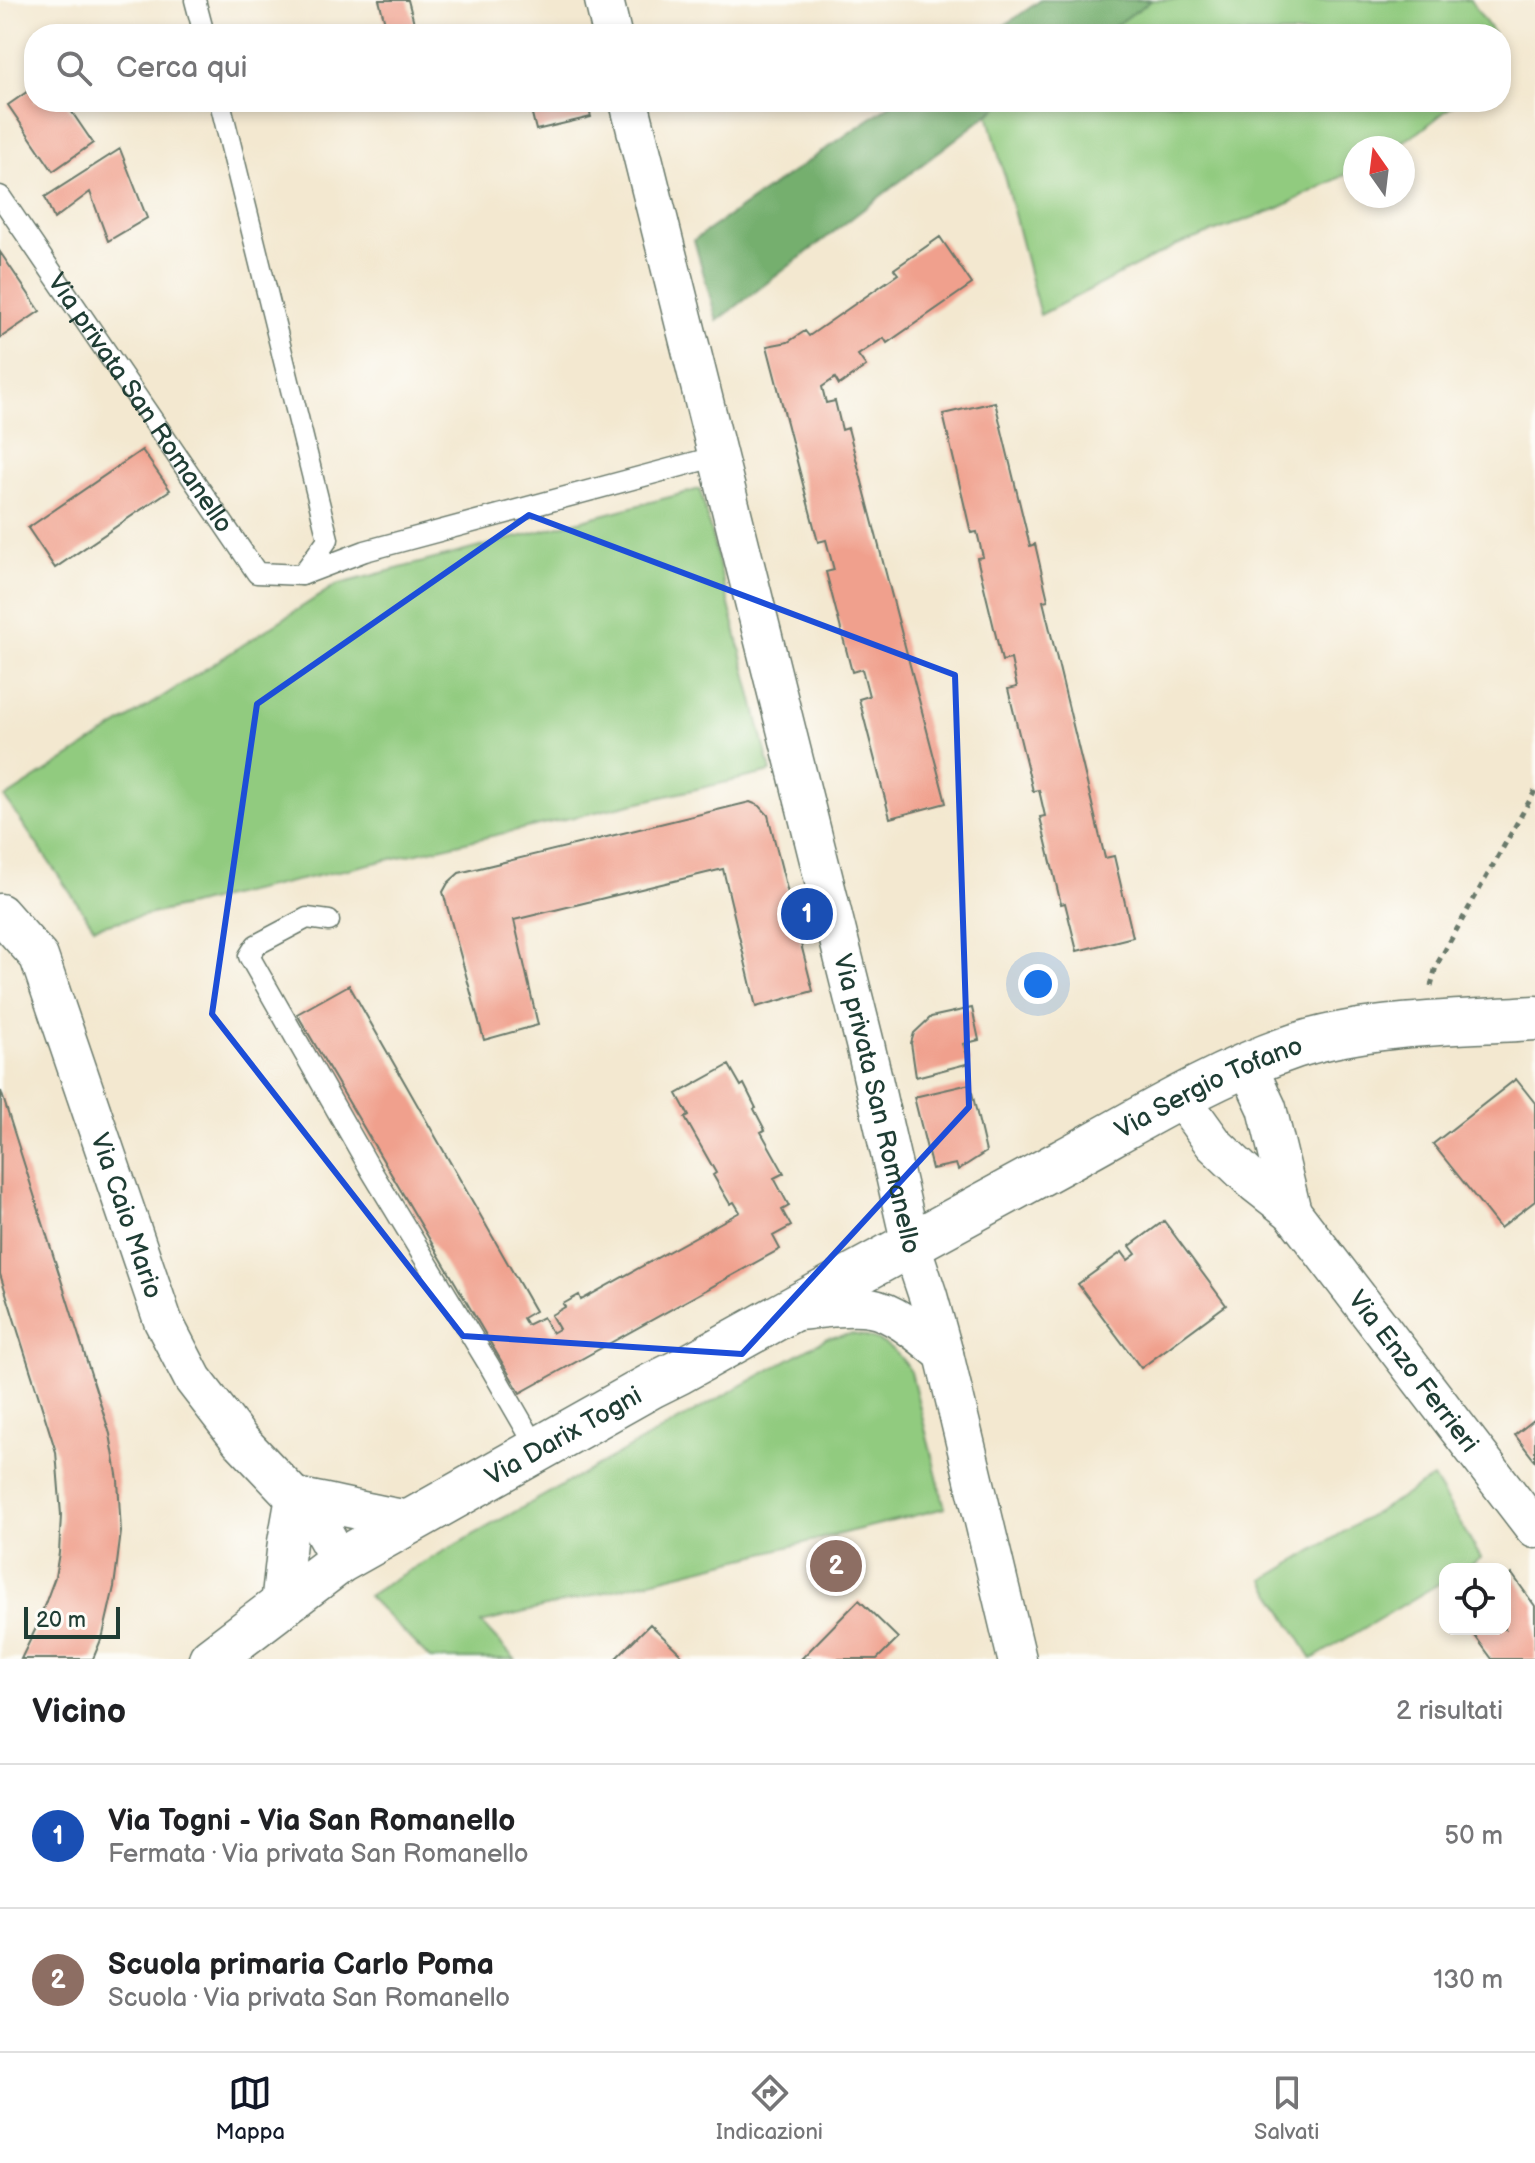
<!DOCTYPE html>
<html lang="it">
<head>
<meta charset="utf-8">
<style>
	body { margin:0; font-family:"Balsamiq Sans",sans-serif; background:#f2f2f2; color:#202124 }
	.controls { position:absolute; right:24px; bottom:24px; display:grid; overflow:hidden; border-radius:16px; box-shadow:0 4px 12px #0003 }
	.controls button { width:72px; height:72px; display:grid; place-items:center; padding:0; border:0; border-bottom:2px solid #e0e0e0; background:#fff; color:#202124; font:40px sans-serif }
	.compass { position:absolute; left:1343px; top:136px; width:72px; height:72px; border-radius:50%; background:#fff; box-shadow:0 4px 12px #0003; rotate:346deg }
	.scale { position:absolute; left:24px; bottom:20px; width:96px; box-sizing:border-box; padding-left:8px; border:4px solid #1f3d34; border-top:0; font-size:22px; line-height:28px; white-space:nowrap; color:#1f3d34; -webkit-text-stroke:6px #fdfcf7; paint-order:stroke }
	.you { position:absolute; left:1038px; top:984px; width:28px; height:28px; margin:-20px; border:6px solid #fff; border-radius:50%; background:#1a73e8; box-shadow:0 0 0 12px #1a73e833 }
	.badge { display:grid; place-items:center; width:52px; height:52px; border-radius:50%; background:#111827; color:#fff; font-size:26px; font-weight:700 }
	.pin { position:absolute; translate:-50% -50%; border:4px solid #fff; box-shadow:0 2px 8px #0006 }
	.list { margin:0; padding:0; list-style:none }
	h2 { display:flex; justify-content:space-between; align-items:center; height:104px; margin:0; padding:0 32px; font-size:34px }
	h2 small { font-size:26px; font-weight:400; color:#757577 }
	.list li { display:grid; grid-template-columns:52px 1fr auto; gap:24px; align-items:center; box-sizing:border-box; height:144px; padding:0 32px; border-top:2px solid #e0e0e0 }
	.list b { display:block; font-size:30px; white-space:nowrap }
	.list p { margin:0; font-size:26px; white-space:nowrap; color:#757577 }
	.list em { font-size:26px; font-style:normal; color:#757577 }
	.icon { flex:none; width:44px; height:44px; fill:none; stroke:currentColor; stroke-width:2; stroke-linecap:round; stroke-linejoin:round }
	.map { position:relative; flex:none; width:1535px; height:1659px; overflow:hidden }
	.search { position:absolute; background:#fff; box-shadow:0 4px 12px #0003; left:24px; right:24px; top:24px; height:88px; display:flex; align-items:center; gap:20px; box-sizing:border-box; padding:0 28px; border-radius:32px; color:#757577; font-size:30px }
	.sheet { height:392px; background:#fff }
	nav { display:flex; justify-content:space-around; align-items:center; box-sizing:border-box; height:112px; border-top:2px solid #e0e0e0; background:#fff; font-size:22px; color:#757577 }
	nav a { display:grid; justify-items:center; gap:4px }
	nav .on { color:#111827 }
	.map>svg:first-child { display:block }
	.green { fill:#91cb7f; stroke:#58845a; stroke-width:2 }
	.forest { fill:#74af6e; stroke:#4a7651; stroke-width:2 }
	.building { fill:#f0a08d }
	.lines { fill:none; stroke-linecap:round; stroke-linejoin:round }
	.service-casing { stroke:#69796b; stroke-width:23 }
	.minor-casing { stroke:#69796b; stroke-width:41 }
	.tertiary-casing { stroke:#69796b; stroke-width:47 }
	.path { stroke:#69796b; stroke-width:5; stroke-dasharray:6 6; stroke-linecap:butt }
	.service { stroke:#fff; stroke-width:20 }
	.minor { stroke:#fff; stroke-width:38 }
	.tertiary { stroke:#fff; stroke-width:44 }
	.marked { fill:none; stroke:#1d4ed8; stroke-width:6; stroke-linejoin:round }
	.labels { text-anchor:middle; stroke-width:8; stroke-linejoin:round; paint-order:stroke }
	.street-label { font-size:26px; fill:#1f3d34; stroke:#fdfcf7 }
</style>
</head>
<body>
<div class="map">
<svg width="1535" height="1659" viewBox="0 0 1535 1659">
	<rect width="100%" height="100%" fill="#fdfcf7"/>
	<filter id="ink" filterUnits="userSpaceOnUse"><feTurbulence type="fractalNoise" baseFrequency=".0125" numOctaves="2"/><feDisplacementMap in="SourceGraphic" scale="16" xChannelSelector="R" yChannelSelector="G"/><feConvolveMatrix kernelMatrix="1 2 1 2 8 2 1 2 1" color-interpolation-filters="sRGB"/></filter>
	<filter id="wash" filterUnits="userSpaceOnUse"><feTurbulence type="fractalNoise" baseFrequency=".006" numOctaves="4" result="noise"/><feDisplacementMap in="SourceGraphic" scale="32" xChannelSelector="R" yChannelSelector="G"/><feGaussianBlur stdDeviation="1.8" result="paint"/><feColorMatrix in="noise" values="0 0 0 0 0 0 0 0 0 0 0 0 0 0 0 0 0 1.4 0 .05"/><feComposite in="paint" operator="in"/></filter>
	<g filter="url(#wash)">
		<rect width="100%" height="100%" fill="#f3e8d0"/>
		<path class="green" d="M 1152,0 L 1470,0 L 1494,34 L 1103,34 Z
			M 1004,102 L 1457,102 L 1419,132 L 1392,148 L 1355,148 L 1355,170 L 1279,208 L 1177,245 L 1040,315 L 988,113 Z
			M 700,489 L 771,772 L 94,927 L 5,798 L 336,585 Z
			M 852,1334 C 880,1338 896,1347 911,1372 L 945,1508 L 481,1623 L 515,1659 L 430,1659 L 368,1596 L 394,1579 L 827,1338 Z
			M 1433,1478 L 1481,1558 L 1463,1569 L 1445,1569 L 1445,1580 L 1312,1659 L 1264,1580 Z"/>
		<path class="forest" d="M 1041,0 L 1152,0 L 1103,34 L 992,34 Z
			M 894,102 L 1004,102 L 717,321 L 694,240 Z"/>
		<g id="blocks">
			<path class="building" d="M 379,0 L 408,0 L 417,34 L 388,34 Z
				M 34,87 L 34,102 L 65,102 L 93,143 L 53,171 L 8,105 Z
				M 529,102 L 587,102 L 591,117 L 536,130 Z
				M 120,149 L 147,218 L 108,241 L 90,192 L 54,219 L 45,197 Z
				M 940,237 L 972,284 L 887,343 L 884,338 L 858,355 L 866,366 L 839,385 L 835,378 L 822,387 L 826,403 L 835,401 L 842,430 L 848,428 L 946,803 L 890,818 L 859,699 L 869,696 L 862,669 L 852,672 L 826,572 L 834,570 L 826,540 L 818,542 L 767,346 L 788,342 L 805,331 L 809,336 L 898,274 L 894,269 Z
				M 0,252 L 40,311 L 0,338 Z
				M 995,402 L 1030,546 L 1035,544 L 1048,600 L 1043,601 L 1105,858 L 1114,856 L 1133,937 L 1077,951 L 1065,903 L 1061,904 L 1040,817 L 1045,816 L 1039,790 L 1033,791 L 1008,689 L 1017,687 L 1011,659 L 1002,661 L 977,558 L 983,557 L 977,532 L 971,533 L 943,414 Z
				M 142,450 L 170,490 L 55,568 L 28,528 Z
				M 750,802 L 760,806 L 768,815 L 813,991 L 756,1007 L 723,869 L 514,920 L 538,1025 L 484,1040 L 443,892 L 448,883 L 459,873 Z
				M 349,985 L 535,1311 L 523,1318 L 527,1325 L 543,1317 L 552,1333 L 559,1329 L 551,1315 L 565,1307 L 563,1304 L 579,1295 L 581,1300 L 740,1212 L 734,1202 L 730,1204 L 713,1175 L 716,1173 L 685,1118 L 689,1116 L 677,1094 L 729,1065 L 741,1086 L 744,1084 L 756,1108 L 754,1109 L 765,1130 L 761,1132 L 784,1173 L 774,1178 L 789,1206 L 782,1210 L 791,1226 L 773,1236 L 780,1249 L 520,1393 L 297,1014 Z
				M 972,1008 L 979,1040 L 963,1044 L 970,1063 L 916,1077 L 911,1043 L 914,1033 L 931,1017 Z
				M 1516,1079 L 1535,1103 L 1535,1201 L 1500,1228 L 1433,1144 Z
				M 970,1084 L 986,1152 L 958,1170 L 956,1164 L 932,1169 L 914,1097 Z
				M 1,1091 L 110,1434 L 118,1480 L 121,1532 L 114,1587 L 103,1635 L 93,1659 L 21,1659 L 36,1628 L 55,1577 L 59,1553 L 61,1515 L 56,1452 L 0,1274 Z
				M 1164,1221 L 1226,1305 L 1141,1368 L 1078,1284 L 1122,1252 L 1128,1260 L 1136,1254 L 1130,1246 Z
				M 1535,1419 L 1535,1461 L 1515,1435 Z
				M 1512,1574 L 1535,1606 L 1535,1659 L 1492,1659 L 1470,1629 L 1505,1629 L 1505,1579 Z
				M 859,1600 L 898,1638 L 877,1659 L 801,1659 Z
				M 650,1624 L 686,1659 L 615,1659 Z"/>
		</g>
	</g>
	<g filter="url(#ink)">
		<use href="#blocks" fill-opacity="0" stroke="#69796b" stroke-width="2"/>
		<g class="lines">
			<g class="service-casing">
				<g id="service">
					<path d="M 195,0 L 204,34"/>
					<path d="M 220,102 L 328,539 L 302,575"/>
					<path id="s1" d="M 0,196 L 257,573 L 302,575 L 365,551 L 718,456"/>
					<path d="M 329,921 L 307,918 L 256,945 L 249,956 L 372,1172 L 489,1365 L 538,1450"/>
				</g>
			</g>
			<g class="minor-casing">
				<g id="minor">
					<path d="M 604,0 L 612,34"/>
					<path id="s2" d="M 629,102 L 865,1044 L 911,1245 L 928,1296 L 944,1354 L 1017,1659"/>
					<path id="s3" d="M 0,913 L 39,957 L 163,1321 L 193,1379 L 240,1440 L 318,1522 L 340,1561"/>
					<path d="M 1247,1065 L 1267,1108 L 1292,1212"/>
					<path id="s4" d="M 1180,1097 L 1214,1144 L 1255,1183 L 1292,1212 L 1535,1529"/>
					<path d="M 789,1312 C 811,1310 849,1304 870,1308 C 896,1312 924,1338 944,1354"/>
					<path d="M 295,1497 C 334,1504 371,1514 410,1520"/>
					<path d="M 280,1605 L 287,1542 L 295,1497"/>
				</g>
			</g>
			<g class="tertiary-casing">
				<g id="tertiary">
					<path id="s5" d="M 211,1659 L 340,1561 L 651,1386 L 679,1372 C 806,1301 934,1231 1062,1162 C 1137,1121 1213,1074 1295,1046 C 1367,1022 1459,1023 1535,1018"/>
				</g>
			</g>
			<path class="path" d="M 1431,986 L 1436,966 L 1535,791"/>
			<use href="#service" class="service"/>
			<use href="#minor" class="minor"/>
			<use href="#tertiary" class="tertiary"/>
		</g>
	</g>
	<path class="marked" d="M 529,515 L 955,675 L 969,1107 L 742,1354 L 463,1336 L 212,1014 L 257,704 Z"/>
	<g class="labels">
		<g class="street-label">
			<text dy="9" stroke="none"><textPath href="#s1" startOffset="250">Via privata San Romanello</textPath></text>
			<text dy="9" stroke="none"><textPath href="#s5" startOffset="1152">Via Sergio Tofano</textPath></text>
			<text dy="9" stroke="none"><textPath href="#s2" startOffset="1032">Via privata San Romanello</textPath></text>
			<text dy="9" stroke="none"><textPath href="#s3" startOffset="332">Via Caio Mario</textPath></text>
			<text dy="9" stroke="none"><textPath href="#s4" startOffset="362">Via Enzo Ferrieri</textPath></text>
			<text dy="9" stroke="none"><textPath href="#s5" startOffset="418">Via Darix Togni</textPath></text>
		</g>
	</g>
</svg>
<div class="controls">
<button><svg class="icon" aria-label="locate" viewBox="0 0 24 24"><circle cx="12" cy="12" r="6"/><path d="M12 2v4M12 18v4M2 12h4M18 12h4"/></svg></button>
</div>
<svg class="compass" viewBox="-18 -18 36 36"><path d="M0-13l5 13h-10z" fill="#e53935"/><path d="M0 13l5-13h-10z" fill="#757577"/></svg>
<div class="scale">20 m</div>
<div class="you"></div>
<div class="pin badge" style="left:807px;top:914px;background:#1a4fb4">1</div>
<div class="pin badge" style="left:836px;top:1566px;background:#8d6e63">2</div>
<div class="search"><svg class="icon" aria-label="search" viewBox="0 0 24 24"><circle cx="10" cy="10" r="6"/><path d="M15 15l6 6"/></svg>Cerca qui</div>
</div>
<section class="sheet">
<h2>Vicino<small>2 risultati</small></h2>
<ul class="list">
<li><span class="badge" style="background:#1a4fb4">1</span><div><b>Via Togni - Via San Romanello</b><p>Fermata · Via privata San Romanello</p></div><em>50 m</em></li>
<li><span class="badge" style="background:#8d6e63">2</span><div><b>Scuola primaria Carlo Poma</b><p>Scuola · Via privata San Romanello</p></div><em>130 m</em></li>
</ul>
</section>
<nav>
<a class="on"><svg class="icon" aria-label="map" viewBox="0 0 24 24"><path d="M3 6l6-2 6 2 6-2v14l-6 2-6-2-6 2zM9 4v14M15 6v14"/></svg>Mappa</a>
<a><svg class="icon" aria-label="directions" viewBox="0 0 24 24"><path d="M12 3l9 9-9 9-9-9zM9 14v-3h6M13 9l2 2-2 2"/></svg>Indicazioni</a>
<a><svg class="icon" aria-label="saved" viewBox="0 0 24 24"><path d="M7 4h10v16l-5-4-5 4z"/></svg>Salvati</a>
</nav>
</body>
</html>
